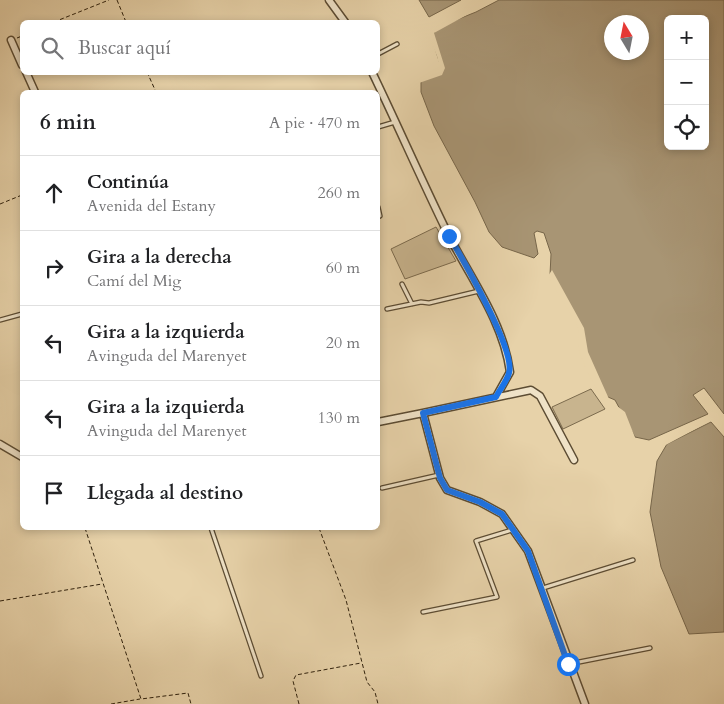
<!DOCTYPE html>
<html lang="es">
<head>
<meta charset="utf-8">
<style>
	body { margin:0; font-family:Cardo,serif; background:#f2f2f2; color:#202124 }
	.controls { position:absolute; right:15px; top:15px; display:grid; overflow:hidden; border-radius:8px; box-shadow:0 2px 8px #0003 }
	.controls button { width:45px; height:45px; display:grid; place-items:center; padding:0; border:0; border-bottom:1px solid #e0e0e0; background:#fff; color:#202124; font:25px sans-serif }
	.compass { position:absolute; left:604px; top:15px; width:45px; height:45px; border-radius:50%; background:#fff; box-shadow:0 2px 8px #0003; rotate:350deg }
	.stop { position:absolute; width:15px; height:15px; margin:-11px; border:4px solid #1a73e8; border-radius:50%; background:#fff }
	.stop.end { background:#1a73e8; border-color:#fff; box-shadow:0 1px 5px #0008 }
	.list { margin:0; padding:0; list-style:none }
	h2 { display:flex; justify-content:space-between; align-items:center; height:65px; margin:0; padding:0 20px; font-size:21px }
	h2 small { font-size:16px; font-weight:400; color:#757577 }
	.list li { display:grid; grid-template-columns:32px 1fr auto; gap:15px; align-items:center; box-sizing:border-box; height:75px; padding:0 20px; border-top:1px solid #e0e0e0 }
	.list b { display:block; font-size:19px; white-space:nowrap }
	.list p { margin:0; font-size:16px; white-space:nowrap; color:#757577 }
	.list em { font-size:16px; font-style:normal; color:#757577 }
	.icon { flex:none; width:28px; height:28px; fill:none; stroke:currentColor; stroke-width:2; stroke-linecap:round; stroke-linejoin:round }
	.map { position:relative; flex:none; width:724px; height:704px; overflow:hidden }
	.search { position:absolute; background:#fff; box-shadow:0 2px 8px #0003; left:20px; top:20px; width:360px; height:55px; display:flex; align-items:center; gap:12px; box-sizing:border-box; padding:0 18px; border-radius:8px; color:#757577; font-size:19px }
	.panel { position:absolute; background:#fff; box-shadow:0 2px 8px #0003; left:20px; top:90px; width:360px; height:440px; border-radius:8px }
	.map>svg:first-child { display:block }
	.green { fill:#c8b48e; stroke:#7b6a4d }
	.water { fill:#a89574; stroke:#77664a; fill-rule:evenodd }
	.pier { fill:#e7d2a9 }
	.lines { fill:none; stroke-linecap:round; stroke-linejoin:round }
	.service-casing { stroke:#5c4c33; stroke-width:5.5 }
	.minor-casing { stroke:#5c4c33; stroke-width:9 }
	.path { stroke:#2e200c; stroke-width:1; stroke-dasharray:4 2.5; stroke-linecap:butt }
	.service { stroke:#efe2c7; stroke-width:3 }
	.minor { stroke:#efe2c7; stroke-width:6 }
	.route { stroke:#1a73e8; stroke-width:6 }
</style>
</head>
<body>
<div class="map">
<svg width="724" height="704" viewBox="0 0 724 704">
	<rect width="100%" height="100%" fill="#e7d2a9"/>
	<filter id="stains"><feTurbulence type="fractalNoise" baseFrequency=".004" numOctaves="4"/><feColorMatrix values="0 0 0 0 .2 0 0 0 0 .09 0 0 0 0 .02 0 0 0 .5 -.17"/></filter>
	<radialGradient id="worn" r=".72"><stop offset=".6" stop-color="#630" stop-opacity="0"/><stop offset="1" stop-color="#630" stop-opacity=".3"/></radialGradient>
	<path class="green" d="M 436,227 L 456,261 L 405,279 L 391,249 Z
		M 591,389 L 605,409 L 563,429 L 552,407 Z"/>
	<path class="water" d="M 419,0 L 461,0 L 429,17 Z
		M 499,0 L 724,0 L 724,414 L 704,388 L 693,395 L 708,414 L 649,440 L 635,437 L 615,400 L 601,394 L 581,352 L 581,329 L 550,275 L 551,254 L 544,233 L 537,231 L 534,233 L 538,254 L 534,258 L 502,247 L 489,232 L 475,202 L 434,126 L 421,92 L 421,80 L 442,70 L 431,36 L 441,26 L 476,12 ZM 668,19 L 705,19 L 705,146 L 668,146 ZM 612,22 L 642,22 L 642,52 L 612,52 Z
		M 711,422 L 724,437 L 724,632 L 689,634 L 661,567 L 650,512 L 657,461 L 667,444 Z"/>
	<path class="pier" d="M 494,0 L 434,33 L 445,68 L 442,75 L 419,83 L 420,78 L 440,69 L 437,56 L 429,37 L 431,34 L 430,33 L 440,24 L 475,10 Z
		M 552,270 L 584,328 L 588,352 L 609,399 L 612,402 L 601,397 L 586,369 L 578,348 L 579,329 L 548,276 Z
		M 613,403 L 625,412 L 636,440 L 633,439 Z
		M 711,419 L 713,420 L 724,433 L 724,434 L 712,420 L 662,447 L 666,441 Z"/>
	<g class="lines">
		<g class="service-casing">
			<path id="service" d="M 378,54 L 397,44
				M 378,127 L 395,122
				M 378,207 L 380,216 L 378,217
				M 402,284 L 412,304
				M 387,309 L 421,302 L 429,303 L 479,291
				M 0,320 L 22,314
				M 382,488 L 439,475
				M 211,528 L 261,676
				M 543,588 L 633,560
				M 423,612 L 497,597 L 476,541 L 512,530
				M 569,664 L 650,648"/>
		</g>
		<g class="minor-casing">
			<path id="minor" d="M 329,0 L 345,22
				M 11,40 L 22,65
				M 26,72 L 35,92
				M 372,72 C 398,126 422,181 448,234 C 471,279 503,321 510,372 L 496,397
				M 423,413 L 440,478 L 447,490 L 480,502 L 502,514 L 528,551 L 585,704
				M 378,422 L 423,413 L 531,390 L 540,396 L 574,460
				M 0,444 L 22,457"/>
		</g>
		<path class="path" d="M 117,0 L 126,22
			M 54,22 L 109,0
			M 17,38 L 22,36
			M 147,72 L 156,92
			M 0,204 L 22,195
			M 85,528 L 141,699 L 188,693 L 191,704
			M 319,528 L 346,600 L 367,682 L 375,692 L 378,704
			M 0,601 L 102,584
			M 111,704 L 140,699
			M 299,704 L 293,681 L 296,675 L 361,663"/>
		<use href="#service" class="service"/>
		<use href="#minor" class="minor"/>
	</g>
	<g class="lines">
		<path class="route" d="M 449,236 C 462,258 516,351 509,373 C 507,381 500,389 496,397 L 423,413 L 440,478 L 447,490 L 480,502 L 502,514 L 528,551 L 568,664"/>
	</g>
	<rect width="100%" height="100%" filter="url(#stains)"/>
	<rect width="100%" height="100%" fill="url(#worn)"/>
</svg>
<div class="controls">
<button>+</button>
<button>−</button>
<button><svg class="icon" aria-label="locate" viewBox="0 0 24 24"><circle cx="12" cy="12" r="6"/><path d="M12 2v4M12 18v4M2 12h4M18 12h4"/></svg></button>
</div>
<svg class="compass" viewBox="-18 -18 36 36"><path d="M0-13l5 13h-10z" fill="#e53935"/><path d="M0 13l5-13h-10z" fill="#757577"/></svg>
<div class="stop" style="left:568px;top:664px"></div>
<div class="stop end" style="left:449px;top:236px"></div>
<div class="search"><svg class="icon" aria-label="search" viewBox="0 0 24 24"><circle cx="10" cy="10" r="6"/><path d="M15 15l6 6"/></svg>Buscar aquí</div>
<section class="panel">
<h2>6 min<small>A pie · 470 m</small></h2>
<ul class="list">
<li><svg class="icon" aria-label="ahead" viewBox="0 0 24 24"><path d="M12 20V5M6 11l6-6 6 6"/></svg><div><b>Continúa</b><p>Avenida del Estany</p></div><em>260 m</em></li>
<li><svg class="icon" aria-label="right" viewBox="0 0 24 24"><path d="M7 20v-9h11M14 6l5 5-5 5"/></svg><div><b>Gira a la derecha</b><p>Camí del Mig</p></div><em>60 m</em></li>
<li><svg class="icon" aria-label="left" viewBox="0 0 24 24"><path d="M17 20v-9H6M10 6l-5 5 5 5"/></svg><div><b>Gira a la izquierda</b><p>Avinguda del Marenyet</p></div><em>20 m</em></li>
<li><svg class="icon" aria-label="left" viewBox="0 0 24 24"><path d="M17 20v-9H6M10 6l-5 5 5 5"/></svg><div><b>Gira a la izquierda</b><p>Avinguda del Marenyet</p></div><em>130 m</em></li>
<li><svg class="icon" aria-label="arrive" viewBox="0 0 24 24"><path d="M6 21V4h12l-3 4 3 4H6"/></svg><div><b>Llegada al destino</b></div></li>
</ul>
</section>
</div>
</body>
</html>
